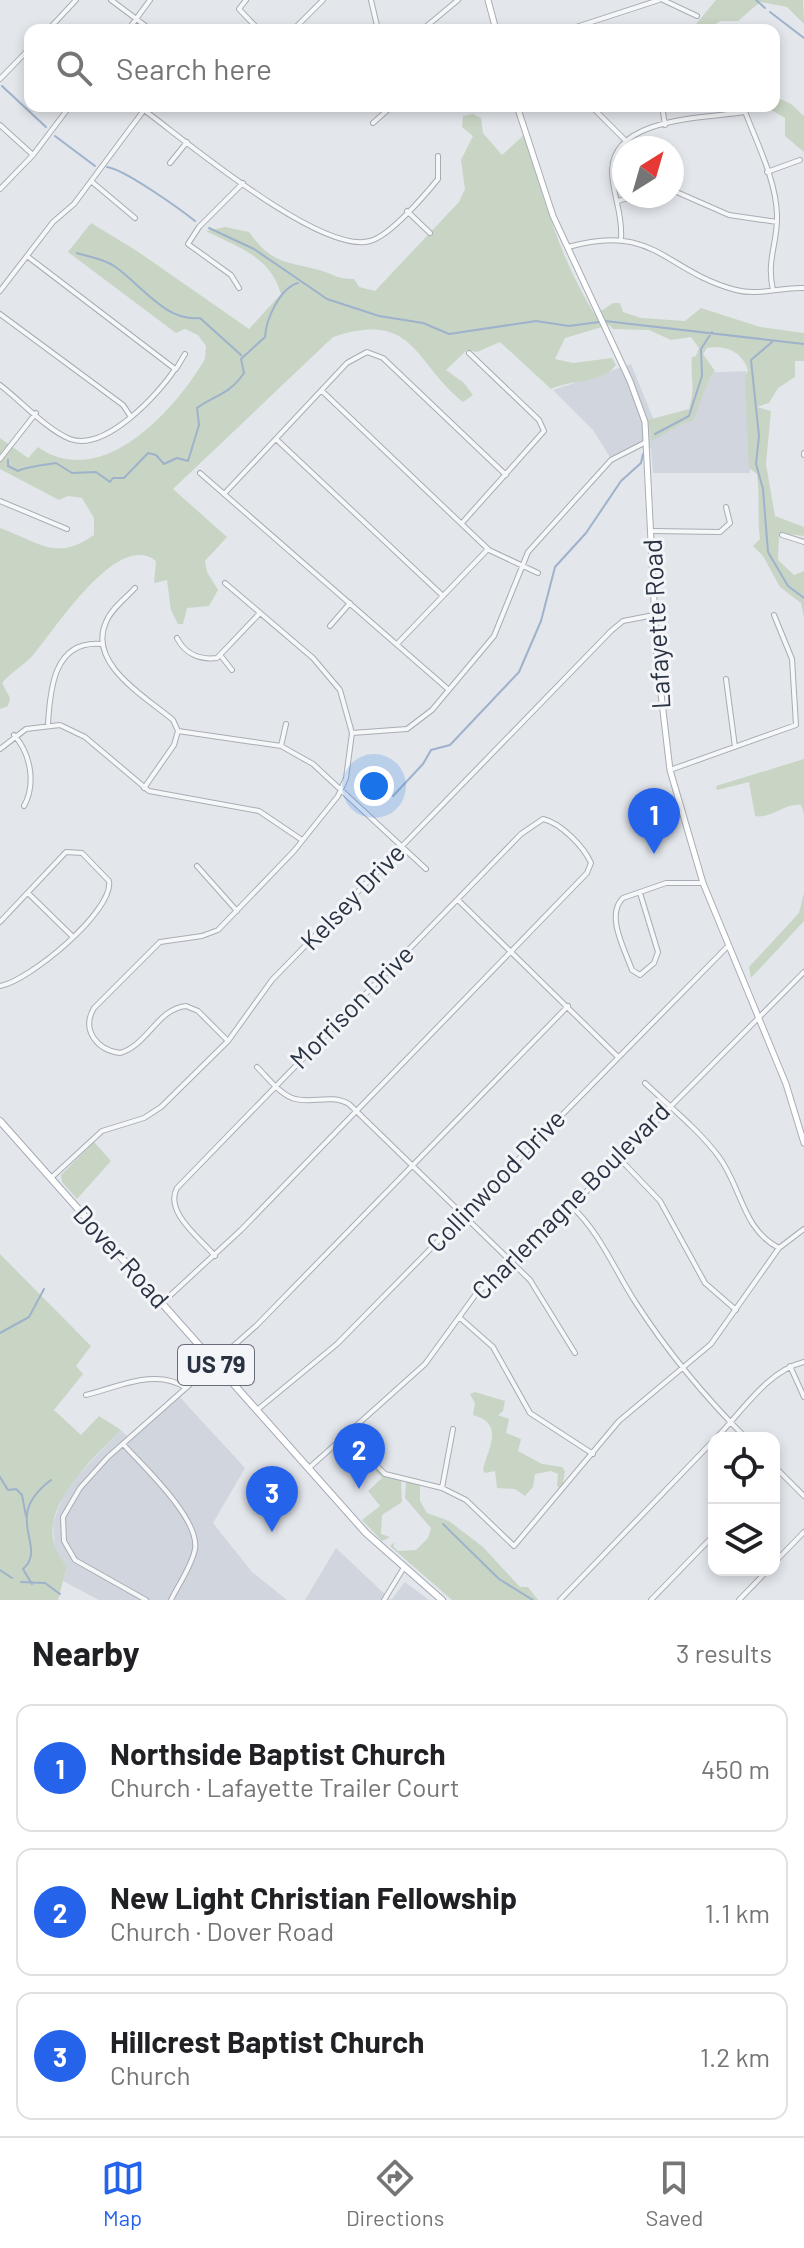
<!DOCTYPE html>
<html lang="en">
<head>
<meta charset="utf-8">
<style>
	body { margin:0; font-family:Barlow,sans-serif; background:#f2f2f2; color:#202124 }
	.controls { position:absolute; right:24px; bottom:24px; display:grid; overflow:hidden; border-radius:16px; box-shadow:0 4px 12px #0003 }
	.controls button { width:72px; height:72px; display:grid; place-items:center; padding:0; border:0; border-bottom:2px solid #e0e0e0; background:#fff; color:#202124; font:40px sans-serif }
	.compass { position:absolute; left:612px; top:136px; width:72px; height:72px; border-radius:50%; background:#fff; box-shadow:0 4px 12px #0003; rotate:37deg }
	.you { position:absolute; left:374px; top:786px; width:28px; height:28px; margin:-20px; border:6px solid #fff; border-radius:50%; background:#1a73e8; box-shadow:0 0 0 12px #1a73e833 }
	.badge { display:grid; place-items:center; width:52px; height:52px; border-radius:50%; background:#2563eb; color:#fff; font-size:26px; font-weight:700 }
	.pin { position:absolute; translate:-50% -66px; filter:drop-shadow(0 2px 4px #0008) }
	.pin::after { content:''; position:absolute; top:42px; width:28px; height:24px; background:inherit; clip-path:polygon(0 0,100% 0,50% 100%) }
	.list { margin:0; padding:0; list-style:none }
	h2 { display:flex; justify-content:space-between; align-items:center; height:104px; margin:0; padding:0 32px; font-size:34px }
	h2 small { font-size:26px; font-weight:400; color:#757577 }
	.list li { display:grid; grid-template-columns:52px 1fr auto; gap:24px; align-items:center; box-sizing:border-box; height:128px; margin:0 16px 16px; padding:0 16px; border:2px solid #e0e0e0; border-radius:16px }
	.list b { display:block; font-size:30px; white-space:nowrap }
	.list p { margin:0; font-size:26px; white-space:nowrap; color:#757577 }
	.list em { font-size:26px; font-style:normal; color:#757577 }
	.icon { flex:none; width:44px; height:44px; fill:none; stroke:currentColor; stroke-width:2; stroke-linecap:round; stroke-linejoin:round }
	.map { position:relative; flex:none; width:804px; height:1600px; overflow:hidden }
	.search { position:absolute; background:#fff; box-shadow:0 4px 12px #0003; left:24px; right:24px; top:24px; height:88px; display:flex; align-items:center; gap:20px; box-sizing:border-box; padding:0 28px; border-radius:16px; color:#757577; font-size:30px }
	.sheet { height:536px; background:#fff }
	nav { display:flex; justify-content:space-around; align-items:center; box-sizing:border-box; height:112px; border-top:2px solid #e0e0e0; background:#fff; font-size:22px; color:#757577 }
	nav a { display:grid; justify-items:center; gap:4px }
	nav .on { color:#2563eb }
	.map>svg:first-child { display:block }
	.built { fill:#d1d5dd }
	.green { fill:#c8d5c4 }
	.lines { fill:none; stroke-linecap:round; stroke-linejoin:round }
	.stream { stroke:#9eb2cb; stroke-width:2 }
	.minor-casing { stroke:#a8adb5; stroke-width:6 }
	.secondary-casing { stroke:#a8adb5; stroke-width:7 }
	.primary-casing { stroke:#a2aab7; stroke-width:8 }
	.minor { stroke:#f6f7f9; stroke-width:4 }
	.secondary { stroke:#fff; stroke-width:5 }
	.primary { stroke:#fff; stroke-width:6 }
	.labels { text-anchor:middle; stroke-width:6; stroke-linejoin:round; paint-order:stroke }
	.shield { fill:#f3f5f8; stroke:#666d79; stroke-width:2 }
	.shield-label { font-size:24px; font-weight:bold; fill:#2a3343 }
	.street-label { font-size:26px; fill:#2a3343; stroke:#f3f5f8 }
</style>
</head>
<body>
<div class="map">
<svg width="804" height="1600" viewBox="0 0 804 1600">
	<rect width="100%" height="100%" fill="#e3e6eb"/>
	<path class="built" d="M 631,364 L 657,428 L 692,412 L 698,373 L 746,371 L 750,473 L 653,473 L 651,448 L 638,448 L 613,462 L 593,430 L 553,390 Z
		M 176,1393 L 245,1468 L 213,1523 L 252,1572 L 287,1600 L 99,1600 L 63,1581 L 67,1566 L 55,1554 L 53,1523 L 66,1488 L 121,1430 L 127,1436 Z
		M 336,1548 L 391,1600 L 405,1582 L 429,1600 L 305,1600 Z"/>
	<path class="green" d="M 716,0 L 803,0 L 804,24 L 787,7 L 760,2 L 738,21 L 720,21 L 706,30 L 691,30 Z
		M 774,96 L 791,104 L 804,116 L 804,152 L 785,136 L 785,118 L 768,108 L 752,111 L 750,106 L 774,106 Z
		M 473,114 L 481,118 L 483,133 L 502,155 L 524,135 C 543,197 560,259 595,315 L 613,303 L 620,303 L 623,312 L 641,318 L 685,321 L 701,308 L 760,327 L 804,333 L 804,361 L 795,361 L 795,377 L 778,388 L 769,403 L 757,407 L 771,411 L 766,464 L 775,516 L 804,527 L 804,536 L 779,533 L 778,560 L 794,575 L 804,571 L 804,618 L 801,603 L 780,587 L 763,556 L 753,546 L 760,539 C 757,517 760,495 757,474 L 749,468 L 745,377 L 748,370 C 742,351 725,345 707,348 L 703,354 L 715,371 L 710,376 L 693,421 L 681,424 L 652,441 L 648,420 L 689,409 C 696,386 690,379 692,357 L 696,356 L 699,348 L 691,337 L 671,340 L 649,330 L 613,329 L 609,325 L 565,338 L 555,359 L 573,363 L 612,358 L 616,365 C 602,384 572,379 551,389 L 500,342 L 477,352 L 467,350 L 446,370 L 464,383 L 473,395 L 463,402 C 413,362 415,310 333,337 L 173,489 L 227,537 L 205,561 L 207,572 L 218,590 L 209,606 L 187,608 L 183,624 L 178,624 L 171,610 L 167,580 L 154,583 L 156,561 C 118,530 56,628 34,654 C 25,665 12,671 2,683 L 10,698 L 8,706 L 0,709 L 0,528 C 39,542 56,562 94,535 L 94,518 L 82,498 L 68,496 L 59,500 L 0,469 L 0,438 L 28,458 L 38,447 C 102,492 175,410 205,359 L 206,346 L 198,335 L 185,329 L 176,333 L 68,252 L 91,223 L 137,251 L 249,329 L 281,294 C 270,256 239,248 206,231 L 225,227 L 249,232 C 272,264 285,261 319,270 C 333,274 337,279 354,279 L 359,287 L 375,291 L 459,202 L 465,189 L 461,160 L 473,136 L 462,127 L 463,116 Z
		M 804,759 L 804,814 L 801,805 C 784,803 772,819 755,816 L 749,782 L 717,790 L 716,786 Z
		M 804,893 L 804,921 L 751,978 L 749,967 L 799,913 Z
		M 94,1142 L 111,1161 L 77,1199 L 62,1182 L 61,1175 Z
		M 0,1254 L 91,1346 L 76,1366 L 83,1374 L 54,1410 L 81,1435 L 99,1416 L 121,1430 C 90,1462 23,1519 67,1566 L 58,1600 L 0,1600 Z
		M 475,1392 L 505,1401 L 503,1411 L 498,1415 L 509,1419 L 506,1433 L 521,1439 L 518,1451 L 542,1464 L 562,1467 L 565,1471 L 562,1489 L 557,1486 L 558,1474 L 551,1471 L 535,1474 L 533,1487 L 525,1496 L 515,1489 L 497,1488 L 495,1471 L 485,1473 L 483,1470 C 486,1452 507,1424 473,1415 L 475,1403 L 470,1394 Z
		M 374,1469 L 401,1481 L 402,1502 L 382,1515 L 381,1534 L 390,1537 L 382,1541 L 362,1520 L 380,1506 L 368,1491 L 382,1478 Z
		M 406,1482 L 420,1485 L 420,1501 L 427,1513 L 449,1521 L 483,1547 L 520,1587 L 528,1587 L 538,1600 L 452,1600 L 390,1546 L 395,1542 L 393,1546 L 398,1551 L 416,1550 L 428,1538 L 431,1528 L 405,1498 Z"/>
	<g class="lines">
		<path class="stream" d="M 756,0 L 765,8
			M 770,12 L 804,38
			M 2,86 L 46,127
			M 55,136 L 95,166
			M 107,167 C 124,169 180,209 195,221
			M 209,228 L 254,249 L 327,299 L 379,316 L 423,323 L 449,334 L 536,321 L 569,326 L 599,322
			M 77,253 C 89,257 104,259 114,266 C 141,284 165,322 200,318 L 241,355
			M 605,321 L 804,344
			M 772,342 L 751,360 L 759,436 L 756,464 L 763,489 L 768,552 L 788,586 L 804,598
			M 655,434 L 689,416 L 702,376 L 701,349 L 712,332
			M 8,460 L 8,466 L 18,471 C 22,468 49,464 56,463 L 72,473 L 96,472 L 110,482 L 113,478 L 124,478 L 148,453 L 156,455 L 164,464 L 177,458 L 188,461 L 199,425 L 197,408 C 215,395 229,395 244,373 L 241,359 L 265,337 C 266,319 280,288 298,283
			M 393,796 L 423,764 L 431,750 L 450,745 L 519,672 L 541,621 L 555,567 L 586,533 L 621,481 L 641,463 L 643,454
			M 0,1333 L 29,1317 L 44,1289
			M 0,1477 L 8,1490 L 16,1489 L 22,1495 L 26,1516
			M 443,1524 L 499,1579 L 533,1600
			M 0,1570 L 12,1578
			M 21,1582 L 45,1583 L 60,1594
			M 32,1584 L 23,1569 C 49,1546 0,1518 51,1480"/>
		<g class="minor-casing">
			<path id="minor" d="M 111,0 L 151,30
				M 246,0 L 239,9 L 259,30
				M 371,0 L 378,30
				M 663,0 L 697,16
				M 48,30 L 76,0
				M 128,30 L 150,0
				M 293,30 L 323,0
				M 422,30 L 458,0
				M 567,30 L 659,0
				M 0,79 L 30,48
				M 591,106 L 625,140
				M 662,106 L 665,125
				M 743,106 C 755,140 776,178 777,215 C 778,243 766,259 773,290
				M 144,110 C 186,141 321,255 370,241 C 390,236 425,195 438,179 L 438,156
				M 373,123 L 392,106
				M 0,125 L 33,155
				M 170,163 L 187,142
				M 767,172 L 800,160
				M 91,181 L 135,218
				M 0,189 L 33,155 L 70,106
				M 672,190 L 729,215 L 777,222
				M 618,201 L 634,196
				M 407,211 L 430,233
				M 621,238 C 623,214 612,193 612,170 C 614,117 706,118 745,112
				M 568,247 C 655,222 664,271 736,290 C 758,296 781,287 804,288
				M 239,288 L 231,275 L 188,244 L 199,227 L 243,183
				M 0,291 L 53,222 L 74,204 L 147,106
				M 0,314 L 123,405 L 131,417
				M 176,369 L 185,354
				M 0,385 C 21,401 46,429 70,439 C 105,452 158,395 175,369 L 27,256
				M 322,391 L 489,550 L 538,573
				M 276,439 L 443,596
				M 804,453 L 804,455
				M 0,459 L 36,413
				M 200,473 L 449,690
				M 224,494 L 347,363 L 367,352 L 383,358 L 506,475
				M 0,501 L 67,529
				M 462,523 L 544,431 L 539,420 L 469,353
				M 652,531 L 720,532 L 730,523 L 726,507
				M 782,535 L 804,542
				M 225,583 L 313,658 L 340,690 L 352,733 L 346,778 L 338,796 L 294,851 L 218,930 L 202,936 L 160,942 L 94,1008 C 81,1030 97,1050 120,1053 C 148,1045 157,1009 186,1006 L 198,1011 L 228,1041
				M 135,588 C 125,599 111,609 106,622 C 87,664 146,697 173,720 L 178,731 L 174,745 L 144,788
				M 330,626 L 350,603
				M 177,638 C 185,654 200,660 217,658 L 259,614
				M 397,644 L 488,549
				M 221,656 L 232,670
				M 726,679 L 735,747
				M 48,724 C 50,689 54,640 101,644
				M 178,731 L 281,746 L 313,764 L 426,869
				M 352,733 L 407,729 L 432,710 L 494,636 L 528,552 L 611,460 L 646,442
				M 14,735 C 31,754 36,784 24,806
				M 281,746 L 286,724
				M 0,749 L 26,729 L 60,725 L 85,737 L 149,791 L 259,811 L 302,840
				M 670,770 L 796,725 L 792,659 L 774,615
				M 197,866 L 237,911
				M 28,893 L 72,936
				M 640,893 L 658,952 L 654,963 L 640,975 L 632,970 C 625,950 605,915 623,898 L 666,883 L 703,883
				M 458,900 L 618,1057
				M 0,922 L 66,852 L 82,853 L 109,881 C 114,911 29,981 0,986
				M 257,1067 C 268,1078 278,1092 292,1098 C 311,1105 330,1093 349,1104 L 530,1280 L 575,1353
				M 645,1083 C 670,1107 699,1130 719,1157 C 742,1188 742,1229 779,1248
				M 618,1157 L 660,1201 L 705,1283 L 736,1310
				M 51,1178 L 102,1131 L 144,1118 L 161,1107 L 228,1041 L 272,980 L 611,631 L 623,621 L 654,615
				M 571,1206 C 600,1232 615,1271 636,1303 C 667,1351 706,1398 746,1438
				M 162,1303 L 241,1230 L 587,873 L 591,863 C 584,847 561,823 543,819 L 521,834 L 177,1188 C 164,1212 200,1238 215,1256
				M 459,1317 L 493,1347 L 530,1413 L 593,1454
				M 790,1366 L 804,1397
				M 86,1395 C 116,1388 156,1367 186,1388
				M 257,1410 L 337,1344 L 728,946
				M 346,1435 L 385,1474 L 442,1488 L 466,1500 L 514,1546 L 619,1421 L 711,1344 L 779,1248 L 804,1229
				M 716,1438 C 742,1412 767,1371 804,1362
				M 123,1444 C 143,1466 200,1519 195,1549 C 192,1566 178,1585 171,1600
				M 774,1466 L 804,1496
				M 309,1468 L 425,1364 L 476,1294 L 557,1221 L 804,972
				M 442,1488 L 453,1429
				M 774,1563 L 804,1532
				M 146,1600 L 75,1560 L 64,1541 L 63,1517 L 80,1488 L 108,1457 L 257,1325 L 568,1006
				M 384,1600 L 403,1569
				M 560,1600 L 714,1440
				M 651,1600 L 714,1535
				M 739,1600 L 768,1570"/>
		</g>
		<g class="secondary-casing">
			<path id="secondary" d="M 488,0 L 496,30
				M 517,106 L 553,216 L 630,381 L 645,422 L 657,660 L 670,770 L 703,883 L 786,1084 L 804,1143"/>
		</g>
		<g class="primary-casing">
			<path id="primary" d="M 0,1121 L 366,1533 L 442,1600"/>
		</g>
		<use href="#minor" class="minor"/>
		<use href="#secondary" class="secondary"/>
		<use href="#primary" class="primary"/>
	</g>
	<g class="labels">
		<rect class="shield" x="178" y="1345" width="76" height="40" rx="6"/>
		<g class="shield-label">
			<text x="216" y="1373">US 79</text>
		</g>
		<g class="street-label">
			<text transform="translate(657 624) rotate(-93)" y="9">Lafayette Road</text>
			<text transform="translate(353 897) rotate(-46)" y="9">Kelsey Drive</text>
			<text transform="translate(352 1007) rotate(-45)" y="9">Morrison Drive</text>
			<text transform="translate(496 1181) rotate(-46)" y="9">Collinwood Drive</text>
			<text transform="translate(571 1201) rotate(-45)" y="9">Charlemagne Boulevard</text>
			<text transform="translate(121 1257) rotate(48)" y="9">Dover Road</text>
		</g>
	</g>
</svg>
<div class="controls">
<button><svg class="icon" aria-label="locate" viewBox="0 0 24 24"><circle cx="12" cy="12" r="6"/><path d="M12 2v4M12 18v4M2 12h4M18 12h4"/></svg></button>
<button><svg class="icon" aria-label="layers" viewBox="0 0 24 24"><path d="M12 4l9 5-9 5-9-5zM3 14l9 5 9-5"/></svg></button>
</div>
<svg class="compass" viewBox="-18 -18 36 36"><path d="M0-13l5 13h-10z" fill="#e53935"/><path d="M0 13l5-13h-10z" fill="#757577"/></svg>
<div class="you"></div>
<div class="pin badge" style="left:654px;top:854px">1</div>
<div class="pin badge" style="left:359px;top:1489px">2</div>
<div class="pin badge" style="left:272px;top:1532px">3</div>
<div class="search"><svg class="icon" aria-label="search" viewBox="0 0 24 24"><circle cx="10" cy="10" r="6"/><path d="M15 15l6 6"/></svg>Search here</div>
</div>
<section class="sheet">
<h2>Nearby<small>3 results</small></h2>
<ul class="list">
<li><span class="badge">1</span><div><b>Northside Baptist Church</b><p>Church · Lafayette Trailer Court</p></div><em>450 m</em></li>
<li><span class="badge">2</span><div><b>New Light Christian Fellowship</b><p>Church · Dover Road</p></div><em>1.1 km</em></li>
<li><span class="badge">3</span><div><b>Hillcrest Baptist Church</b><p>Church</p></div><em>1.2 km</em></li>
</ul>
</section>
<nav>
<a class="on"><svg class="icon" aria-label="map" viewBox="0 0 24 24"><path d="M3 6l6-2 6 2 6-2v14l-6 2-6-2-6 2zM9 4v14M15 6v14"/></svg>Map</a>
<a><svg class="icon" aria-label="directions" viewBox="0 0 24 24"><path d="M12 3l9 9-9 9-9-9zM9 14v-3h6M13 9l2 2-2 2"/></svg>Directions</a>
<a><svg class="icon" aria-label="saved" viewBox="0 0 24 24"><path d="M7 4h10v16l-5-4-5 4z"/></svg>Saved</a>
</nav>
</body>
</html>
